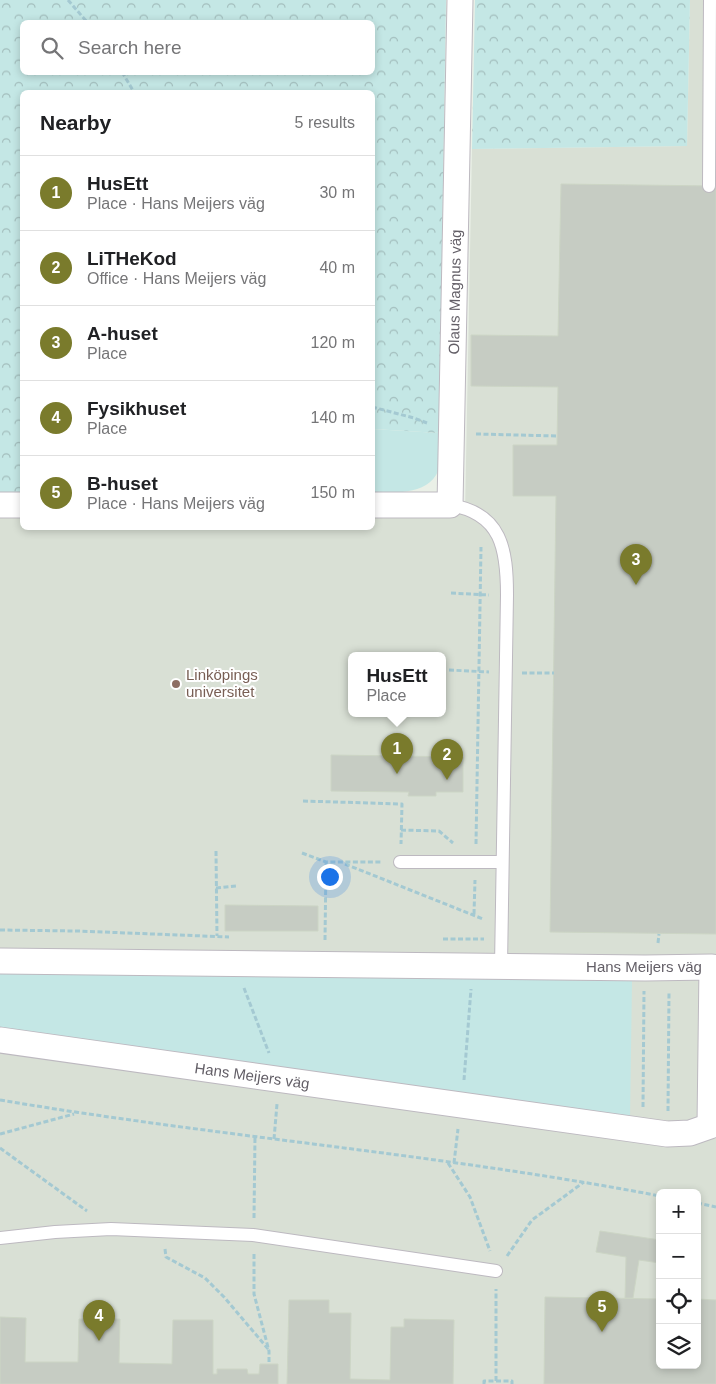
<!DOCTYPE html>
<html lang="en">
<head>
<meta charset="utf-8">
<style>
	body { margin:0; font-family:Helvetica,sans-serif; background:#f6f6f6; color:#202124 }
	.controls { position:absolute; right:15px; bottom:15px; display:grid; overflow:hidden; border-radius:8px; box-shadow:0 2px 8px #0003 }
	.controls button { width:45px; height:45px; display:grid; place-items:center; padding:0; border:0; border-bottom:1px solid #e0e0e0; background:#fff; color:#202124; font:25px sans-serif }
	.you { position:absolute; left:329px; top:876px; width:18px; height:18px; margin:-12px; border:4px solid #fff; border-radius:50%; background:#1a73e8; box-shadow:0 0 0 8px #1a73e833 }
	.badge { display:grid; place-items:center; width:32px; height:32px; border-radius:50%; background:#7a7b2c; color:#fff; font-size:16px; font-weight:700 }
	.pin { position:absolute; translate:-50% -41px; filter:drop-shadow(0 1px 2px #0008) }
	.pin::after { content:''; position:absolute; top:26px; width:18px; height:15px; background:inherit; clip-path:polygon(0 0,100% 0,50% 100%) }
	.popup { position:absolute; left:348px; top:652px; width:98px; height:65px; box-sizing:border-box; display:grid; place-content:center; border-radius:8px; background:#fff; filter:drop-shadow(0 1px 4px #0005); font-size:16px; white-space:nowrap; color:#757577 }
	.popup b { font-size:19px; color:#202124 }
	.popup::after { content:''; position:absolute; left:50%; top:100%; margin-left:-10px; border:10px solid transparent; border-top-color:#fff }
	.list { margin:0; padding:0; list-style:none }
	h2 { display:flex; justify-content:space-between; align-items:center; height:65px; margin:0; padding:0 20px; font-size:21px }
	h2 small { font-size:16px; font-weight:400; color:#757577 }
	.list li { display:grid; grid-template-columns:32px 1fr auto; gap:15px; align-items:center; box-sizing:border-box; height:75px; padding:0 20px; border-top:1px solid #e0e0e0 }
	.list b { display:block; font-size:19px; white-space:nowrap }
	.list p { margin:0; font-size:16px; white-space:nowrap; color:#757577 }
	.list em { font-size:16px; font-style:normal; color:#757577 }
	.icon { flex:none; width:28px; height:28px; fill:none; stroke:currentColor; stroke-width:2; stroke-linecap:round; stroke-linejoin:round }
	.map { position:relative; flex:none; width:716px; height:1384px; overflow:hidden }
	.search { position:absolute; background:#fff; box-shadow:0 2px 8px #0003; left:20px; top:20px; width:355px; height:55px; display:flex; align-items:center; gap:12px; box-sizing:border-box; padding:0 18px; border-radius:8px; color:#757577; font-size:19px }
	.panel { position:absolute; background:#fff; box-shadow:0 2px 8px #0003; left:20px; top:90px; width:355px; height:440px; border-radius:8px }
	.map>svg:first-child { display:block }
	.education { fill:#d9e0d5; fill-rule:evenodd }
	.green { fill:#c4e7e5 }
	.forest { fill:url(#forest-crowns); fill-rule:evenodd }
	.building { fill:#c6ccc3; stroke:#ccd5c5 }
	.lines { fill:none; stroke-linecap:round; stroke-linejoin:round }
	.service-casing { stroke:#bdb9c0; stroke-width:14 }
	.minor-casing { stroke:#bdb9c0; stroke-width:27 }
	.path { stroke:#a4c9d2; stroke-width:3; stroke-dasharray:5 2.5; stroke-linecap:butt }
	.service { stroke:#fff; stroke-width:12 }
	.minor { stroke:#fff; stroke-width:25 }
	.education-dot { fill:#8d6e63; stroke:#fff; stroke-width:2 }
	.labels { text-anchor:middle; stroke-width:4; stroke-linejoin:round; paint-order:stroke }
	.street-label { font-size:15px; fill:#635f67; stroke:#fff }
	.education-label { font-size:15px; fill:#785e54; stroke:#fff; text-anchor:start }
</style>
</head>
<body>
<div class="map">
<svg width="716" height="1384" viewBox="0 0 716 1384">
	<defs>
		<pattern id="forest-crowns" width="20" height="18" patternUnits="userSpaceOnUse" patternTransform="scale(1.25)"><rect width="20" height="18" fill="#c4e7e5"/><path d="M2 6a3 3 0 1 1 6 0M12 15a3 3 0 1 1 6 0" fill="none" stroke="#a3bebd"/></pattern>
	</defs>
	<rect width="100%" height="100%" fill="#eaf0e7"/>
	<path class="education" d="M 690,0 L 716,0 L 716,1384 L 0,1384 L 0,514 L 22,514 L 22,528 L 372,528 L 373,514 L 465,514 L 472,149 L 687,146 ZM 352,655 L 442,655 L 442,713 L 352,713 ZM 660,1193 L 697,1193 L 697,1365 L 660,1365 Z"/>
	<path class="green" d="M 372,429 L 439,433 C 439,443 442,456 440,465 C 433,496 396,492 373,493 Z
		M 0,973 L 632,981 L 630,1120 L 0,1031 Z"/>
	<path class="forest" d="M 0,0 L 446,0 L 439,433 L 373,429 L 372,92 L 22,92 L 22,495 L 0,495 ZM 22,22 L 372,22 L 372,72 L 22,72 Z
		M 475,0 L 690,0 L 687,146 L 472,149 Z"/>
	<path class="building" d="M 561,184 L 716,186 L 716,934 L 550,932 L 556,496 L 513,496 L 513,445 L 557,445 L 558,387 L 471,386 L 471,335 L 558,336 Z
		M 331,755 L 463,757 L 463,792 L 436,792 L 436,796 L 408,796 L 409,792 L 331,791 Z
		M 225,905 L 318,906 L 318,931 L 225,931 Z
		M 600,1231 L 660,1240 L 660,1263 L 639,1260 L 633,1298 L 625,1298 L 626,1257 L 596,1252 Z
		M 545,1297 L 660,1299 L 660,1365 L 697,1365 L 697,1299 L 716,1300 L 716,1384 L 544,1384 Z
		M 289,1300 L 329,1300 L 329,1313 L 351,1313 L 350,1379 L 390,1380 L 391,1327 L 404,1327 L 404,1319 L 454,1320 L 453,1384 L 287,1384 Z
		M 0,1317 L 26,1318 L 25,1362 L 78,1362 L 79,1319 L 120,1319 L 119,1363 L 172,1364 L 173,1320 L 213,1320 L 213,1374 L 217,1374 L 217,1369 L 247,1369 L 248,1374 L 259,1374 L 260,1364 L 278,1364 L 278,1384 L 0,1384 Z"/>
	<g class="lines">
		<g class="service-casing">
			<path id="service" d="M 709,186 L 710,0
				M 450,505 C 502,513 507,550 507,595 L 501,966
				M 400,862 L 502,862
				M 0,1238 L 55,1232 L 111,1229 L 253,1235 L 496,1271"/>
		</g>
		<g class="minor-casing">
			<path id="minor" d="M 0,505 L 22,505
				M 372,505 L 450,505 L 460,0
				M 0,961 L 645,968 L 712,967 L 710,1126 L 690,1133 L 667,1134 L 0,1040"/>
		</g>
		<path class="path" d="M 68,0 L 87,22
			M 122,72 L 134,92
			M 372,407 L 414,418 L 427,423
			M 476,434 L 557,436
			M 451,593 L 489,595
			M 449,670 L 489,672
			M 522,673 L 554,673
			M 303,801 L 402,804 L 401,844
			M 401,830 L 439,831 L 453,843
			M 476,844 L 481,547
			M 216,851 L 217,936
			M 302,853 L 326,862 L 382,862
			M 345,864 L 483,919
			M 216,888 L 237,886
			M 474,914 L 475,880
			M 0,930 L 77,931 L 229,937
			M 443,939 L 484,939
			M 325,940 L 326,862
			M 658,943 L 659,934
			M 244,988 L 269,1053
			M 464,1080 L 471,989
			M 0,1100 C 219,1137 441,1154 660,1196
			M 643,1107 L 644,991
			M 668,1111 L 669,992
			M 0,1134 L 74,1114
			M 274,1139 L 277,1104
			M 0,1148 L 87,1211
			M 448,1163 L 470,1197 L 490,1251
			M 454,1163 L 458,1129
			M 697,1203 L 716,1207
			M 254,1218 L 255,1136
			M 165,1249 L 166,1257 L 205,1278 L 224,1297 L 269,1350
			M 254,1254 L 254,1294 L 269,1351 L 269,1364
			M 507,1256 L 532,1220 L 584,1182
			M 496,1381 L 512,1381 L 512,1384
			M 484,1384 L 484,1381 L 496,1381 L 496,1289"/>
		<use href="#service" class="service"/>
		<use href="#minor" class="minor"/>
	</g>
	<circle class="education-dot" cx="176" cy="684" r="5"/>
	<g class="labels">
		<g class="street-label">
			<text transform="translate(455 292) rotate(-89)" y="5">Olaus Magnus väg</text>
			<text x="644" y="972">Hans Meijers väg</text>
			<text transform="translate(252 1076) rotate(8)" y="5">Hans Meijers väg</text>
		</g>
		<g class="education-label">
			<text x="186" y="680">Linköpings<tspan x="186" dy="17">universitet</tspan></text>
		</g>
	</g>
</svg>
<div class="controls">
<button>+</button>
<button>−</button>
<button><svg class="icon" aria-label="locate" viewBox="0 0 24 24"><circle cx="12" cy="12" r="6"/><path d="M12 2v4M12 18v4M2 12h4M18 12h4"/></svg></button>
<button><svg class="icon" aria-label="layers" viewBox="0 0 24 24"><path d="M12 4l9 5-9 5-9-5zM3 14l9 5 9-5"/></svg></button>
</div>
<div class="you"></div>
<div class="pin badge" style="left:397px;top:774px">1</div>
<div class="popup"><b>HusEtt</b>Place</div>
<div class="pin badge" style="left:447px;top:780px">2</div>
<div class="pin badge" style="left:636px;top:585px">3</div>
<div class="pin badge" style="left:99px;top:1341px">4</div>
<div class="pin badge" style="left:602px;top:1332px">5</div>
<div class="search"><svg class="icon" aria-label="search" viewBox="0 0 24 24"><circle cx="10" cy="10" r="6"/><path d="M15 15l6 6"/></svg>Search here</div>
<section class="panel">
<h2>Nearby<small>5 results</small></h2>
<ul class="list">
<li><span class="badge">1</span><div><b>HusEtt</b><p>Place · Hans Meijers väg</p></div><em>30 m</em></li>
<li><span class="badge">2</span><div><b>LiTHeKod</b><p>Office · Hans Meijers väg</p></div><em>40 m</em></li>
<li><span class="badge">3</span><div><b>A-huset</b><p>Place</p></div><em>120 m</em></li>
<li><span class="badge">4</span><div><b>Fysikhuset</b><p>Place</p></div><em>140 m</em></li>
<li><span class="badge">5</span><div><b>B-huset</b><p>Place · Hans Meijers väg</p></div><em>150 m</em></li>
</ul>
</section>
</div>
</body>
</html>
